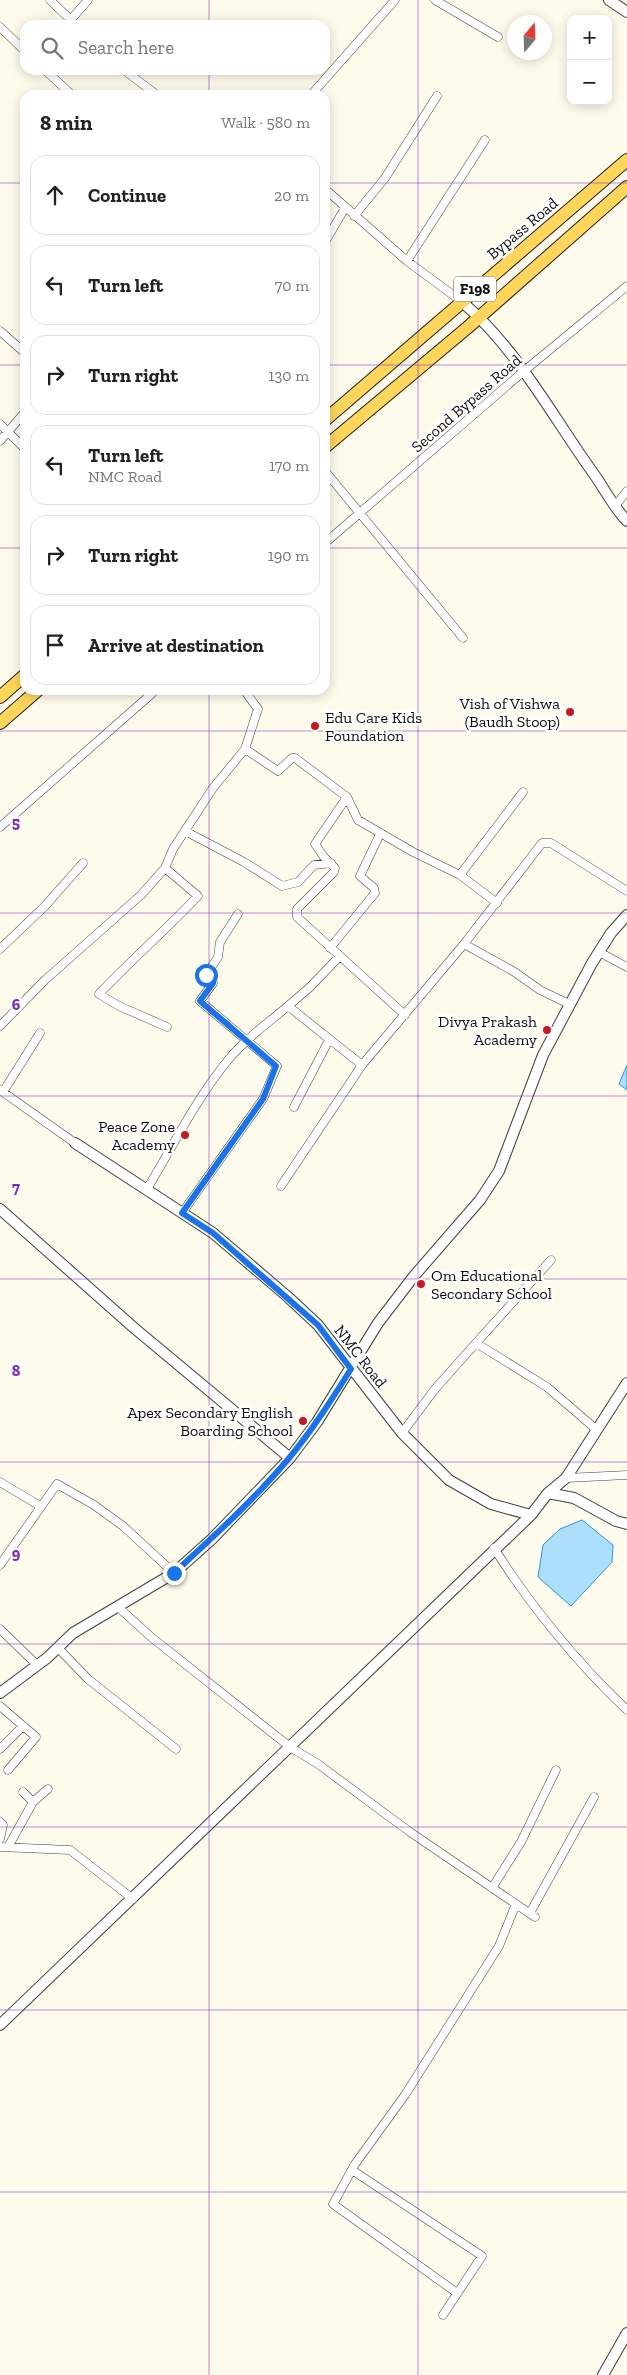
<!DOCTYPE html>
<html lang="en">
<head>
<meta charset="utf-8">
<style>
	body { margin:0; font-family:"Zilla Slab",serif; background:#f2f2f2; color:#222 }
	.controls { position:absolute; right:15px; top:15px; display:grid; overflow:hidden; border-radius:10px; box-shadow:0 2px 12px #0003 }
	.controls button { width:45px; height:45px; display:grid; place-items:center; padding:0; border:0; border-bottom:1px solid #e0e0e0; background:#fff; color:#222; font:25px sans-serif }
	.compass { position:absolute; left:507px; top:15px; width:45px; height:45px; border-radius:50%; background:#fff; box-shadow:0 2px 12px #0003; rotate:19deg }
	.stop { position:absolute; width:15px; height:15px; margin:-11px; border:4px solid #1a73e8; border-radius:50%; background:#fff }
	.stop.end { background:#1a73e8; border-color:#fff; box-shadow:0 1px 5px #0008 }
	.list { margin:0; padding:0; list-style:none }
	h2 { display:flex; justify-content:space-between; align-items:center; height:65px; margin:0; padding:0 20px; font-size:21px }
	h2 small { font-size:16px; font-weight:400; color:#767676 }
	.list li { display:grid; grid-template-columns:32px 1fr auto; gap:15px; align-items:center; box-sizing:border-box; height:80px; margin:0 10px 10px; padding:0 10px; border:1px solid #e0e0e0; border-radius:15px }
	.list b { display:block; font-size:19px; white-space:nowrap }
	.list p { margin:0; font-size:16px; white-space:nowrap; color:#767676 }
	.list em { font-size:16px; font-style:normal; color:#767676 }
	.icon { flex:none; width:28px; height:28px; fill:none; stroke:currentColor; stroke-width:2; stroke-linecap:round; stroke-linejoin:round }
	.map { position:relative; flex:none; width:627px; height:2375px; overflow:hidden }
	.search { position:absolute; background:#fff; box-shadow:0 2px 12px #0003; left:20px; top:20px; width:310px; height:55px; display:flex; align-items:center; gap:12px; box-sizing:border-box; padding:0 18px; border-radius:15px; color:#767676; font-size:19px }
	.panel { position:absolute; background:#fff; box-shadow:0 2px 12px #0003; left:20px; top:90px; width:310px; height:605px; border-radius:15px }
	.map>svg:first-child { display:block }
	.water { fill:#acdffb; stroke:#2d96d9 }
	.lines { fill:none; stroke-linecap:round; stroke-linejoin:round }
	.minor-casing { stroke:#404040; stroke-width:9 }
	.tertiary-casing { stroke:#404040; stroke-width:12 }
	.primary-casing { stroke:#1e1e1e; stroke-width:14 }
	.minor { stroke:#fff; stroke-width:8 }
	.tertiary { stroke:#fff; stroke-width:10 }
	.primary { stroke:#ffd55c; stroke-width:12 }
	.route { stroke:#1a73e8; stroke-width:6 }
	.grid { fill:none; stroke:#7b2cbf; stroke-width:1; stroke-opacity:0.55 }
	.poi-dot { fill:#c81923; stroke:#fff; stroke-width:2 }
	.labels { text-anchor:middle; stroke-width:5; stroke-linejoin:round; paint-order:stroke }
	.shield { fill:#fff; stroke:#565656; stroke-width:1 }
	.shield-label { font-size:15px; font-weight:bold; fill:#0d0d0d }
	.street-label { font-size:16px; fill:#0d0d0d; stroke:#fff }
	.poi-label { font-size:16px; fill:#0d0d0d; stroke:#fff; text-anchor:end }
	.grid-label { font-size:16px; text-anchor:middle; font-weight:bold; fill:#7b2cbf; stroke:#fff; stroke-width:5; stroke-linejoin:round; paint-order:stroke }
</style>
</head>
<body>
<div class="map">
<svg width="627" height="2375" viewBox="0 0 627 2375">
	<rect width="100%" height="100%" fill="#fffbec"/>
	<path class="water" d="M 627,1065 L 627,1090 L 619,1084 Z
		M 582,1520 L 613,1545 L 612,1562 L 571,1606 L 538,1577 L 543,1545 L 560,1529 Z"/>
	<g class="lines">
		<g class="minor-casing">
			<path id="minor" d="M 50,0 L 76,25
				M 435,0 L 498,37
				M 66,25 L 88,0
				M 0,27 L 25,51
				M 45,70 L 72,95
				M 124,70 L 157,95
				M 311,95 L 395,0
				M 325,189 L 407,261 L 461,301
				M 354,216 L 385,178 L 437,96
				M 325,242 L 345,208
				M 407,261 L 485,140
				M 0,331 L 25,353
				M 0,424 L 25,449
				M 0,441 L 25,412
				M 325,471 L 463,638
				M 615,506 L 627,491
				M 325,543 L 524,371 L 627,286
				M 245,749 L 278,771 L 292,758 L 295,758 L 347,797 L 358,820 L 413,852 L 460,875 L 497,903
				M 347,797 L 315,844 L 324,857 L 335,868 L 334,872 L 297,909 L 297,917 L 405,1015
				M 0,827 L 156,690
				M 185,831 L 244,862 L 282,886 L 298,882 L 314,865 L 331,863
				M 165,868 L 198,896 C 166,930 131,960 99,994 L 119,1006 L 167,1027
				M 460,875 L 523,792
				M 464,944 L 513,971 L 540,990 L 569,1004
				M 330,948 L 375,893 L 374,888 L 360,876 L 380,834
				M 0,949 L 45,906 L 83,863
				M 599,952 L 627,967
				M 288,1006 L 309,988 L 340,956
				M 0,1026 L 45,980 L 141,895 L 165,868 L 173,849 L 213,788 L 245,749 L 258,709 L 244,690
				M 0,1090 L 75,1143
				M 3,1092 L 40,1033
				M 294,1107 L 329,1040
				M 281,1186 L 362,1065
				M 147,1189 C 173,1146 196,1099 228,1060 C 245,1039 268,1023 288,1006 L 362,1065 L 464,944 L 542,843 L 551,843 L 627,891
				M 182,1213 L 263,1099 L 277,1066 L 200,1001 L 213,983 L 206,975 L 218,957 L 220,942 L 238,914
				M 476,1343 L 551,1260
				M 402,1433 L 435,1389 L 476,1343 L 547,1387 L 597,1430
				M 566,1478 L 627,1475
				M 0,1482 L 40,1506
				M 494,1548 C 529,1604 579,1665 627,1710
				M 0,1565 L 57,1484 L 94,1505 L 123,1526 L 174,1573
				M 117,1606 L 151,1637 L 290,1747 L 318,1764 L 410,1832 L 535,1917
				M 0,1629 L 37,1665
				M 58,1648 L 88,1679 L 176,1749
				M 0,1706 L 36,1737 L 8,1770
				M 0,1749 L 23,1726
				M 23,1792 L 33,1802
				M 0,1822 L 3,1825 L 0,1839
				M 0,1847 L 70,1850 L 133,1899
				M 8,1847 L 33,1802 L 48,1789
				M 492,1888 L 521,1842 L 556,1770
				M 530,1913 L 594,1797
				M 352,2170 L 482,2256 L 443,2315
				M 457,2293 L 333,2204 L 355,2164 L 405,2095 L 499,1946 L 516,1904"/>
		</g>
		<g class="tertiary-casing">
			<path id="tertiary" d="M 609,0 L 627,12
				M 461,301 C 518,349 553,418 596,477 C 606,492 615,509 627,521
				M 75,1143 L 213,1233 L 288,1297 L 318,1325 L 402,1433 L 449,1480 L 491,1504 L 531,1515 L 548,1493 L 574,1498 L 616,1521 L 627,1524
				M 0,1209 L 133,1327 L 290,1458
				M 548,1493 L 566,1478 L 627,1383
				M 0,1693 L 47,1658 L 73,1633 L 174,1573 L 212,1539 L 290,1458 L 317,1422 L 378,1323 L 414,1276 L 480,1200 L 499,1171 L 543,1055 L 592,963 L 611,933 L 627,915
				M 0,2025 L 531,1515
				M 603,2375 L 627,2333"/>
		</g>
		<g class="primary-casing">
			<path id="primary" d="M 325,420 L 627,160
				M 325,447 L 467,328 L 627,187
				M 0,697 L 25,675
				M 0,723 L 38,690"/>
		</g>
		<use href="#minor" class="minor"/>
		<use href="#tertiary" class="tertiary"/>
		<use href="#primary" class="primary"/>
	</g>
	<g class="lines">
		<path class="route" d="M 174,1573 C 214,1536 255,1499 290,1457 C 313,1429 332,1399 351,1369 L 318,1325 L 213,1233 L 182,1213 L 263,1099 L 276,1066 L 200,1001 L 213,983 L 206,975"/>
	</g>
	<path class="grid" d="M 209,0 L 209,25M 418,0 L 418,2375M 209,70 L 209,95M 0,183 L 25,183M 325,183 L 627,183M 0,365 L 25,365M 325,365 L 627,365M 0,548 L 25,548M 325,548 L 627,548M 209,690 L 209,2375M 0,731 L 627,731M 0,913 L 627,913M 0,1096 L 627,1096M 0,1279 L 627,1279M 0,1462 L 627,1462M 0,1644 L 627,1644M 0,1827 L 627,1827M 0,2010 L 627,2010M 0,2192 L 627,2192"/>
	<g class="poi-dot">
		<circle cx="570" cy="712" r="5"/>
		<circle cx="315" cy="726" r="5"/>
		<circle cx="547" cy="1030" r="5"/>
		<circle cx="185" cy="1135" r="5"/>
		<circle cx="421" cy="1284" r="5"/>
		<circle cx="303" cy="1421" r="5"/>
	</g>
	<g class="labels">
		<rect class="shield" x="454" y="276.5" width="42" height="25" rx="4"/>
		<g class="shield-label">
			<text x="475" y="294">F198</text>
		</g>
		<g class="street-label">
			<text transform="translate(522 228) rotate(-40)" y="6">Bypass Road</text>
			<text transform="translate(466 403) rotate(-41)" y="6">Second Bypass Road</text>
			<text transform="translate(361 1356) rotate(52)" y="6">NMC Road</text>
		</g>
		<g class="poi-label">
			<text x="560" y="709">Vish of Vishwa<tspan x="560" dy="18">(Baudh Stoop)</tspan></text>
			<text x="325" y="723" text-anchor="start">Edu Care Kids<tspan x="325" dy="18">Foundation</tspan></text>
			<text x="537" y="1027">Divya Prakash<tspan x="537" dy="18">Academy</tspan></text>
			<text x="175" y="1132">Peace Zone<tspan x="175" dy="18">Academy</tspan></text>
			<text x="431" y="1281" text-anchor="start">Om Educational<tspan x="431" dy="18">Secondary School</tspan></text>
			<text x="293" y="1418">Apex Secondary English<tspan x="293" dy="18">Boarding School</tspan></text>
		</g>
	</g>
	<g class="grid-label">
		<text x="16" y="828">5</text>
		<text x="16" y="1010">6</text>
		<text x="16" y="1193">7</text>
		<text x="16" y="1376">8</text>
		<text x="16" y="1559">9</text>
	</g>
</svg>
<div class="controls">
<button>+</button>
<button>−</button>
</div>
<svg class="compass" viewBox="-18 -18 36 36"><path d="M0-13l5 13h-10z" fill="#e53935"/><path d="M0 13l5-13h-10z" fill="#767676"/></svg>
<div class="stop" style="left:206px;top:975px"></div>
<div class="stop end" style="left:174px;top:1573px"></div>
<div class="search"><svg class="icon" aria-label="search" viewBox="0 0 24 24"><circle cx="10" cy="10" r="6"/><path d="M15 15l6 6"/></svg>Search here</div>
<section class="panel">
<h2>8 min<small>Walk · 580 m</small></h2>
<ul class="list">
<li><svg class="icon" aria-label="ahead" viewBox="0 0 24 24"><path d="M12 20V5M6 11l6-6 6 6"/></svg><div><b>Continue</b></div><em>20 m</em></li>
<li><svg class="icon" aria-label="left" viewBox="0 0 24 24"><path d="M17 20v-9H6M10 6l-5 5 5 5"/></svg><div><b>Turn left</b></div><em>70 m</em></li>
<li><svg class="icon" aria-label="right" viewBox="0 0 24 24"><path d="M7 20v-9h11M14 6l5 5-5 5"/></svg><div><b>Turn right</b></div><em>130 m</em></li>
<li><svg class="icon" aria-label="left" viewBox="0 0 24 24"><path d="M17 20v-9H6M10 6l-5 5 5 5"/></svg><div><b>Turn left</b><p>NMC Road</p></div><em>170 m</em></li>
<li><svg class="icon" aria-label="right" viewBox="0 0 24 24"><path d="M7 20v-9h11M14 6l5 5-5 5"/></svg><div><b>Turn right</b></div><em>190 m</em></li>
<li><svg class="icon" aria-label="arrive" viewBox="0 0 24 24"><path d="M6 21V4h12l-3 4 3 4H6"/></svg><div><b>Arrive at destination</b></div></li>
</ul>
</section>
</div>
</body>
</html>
